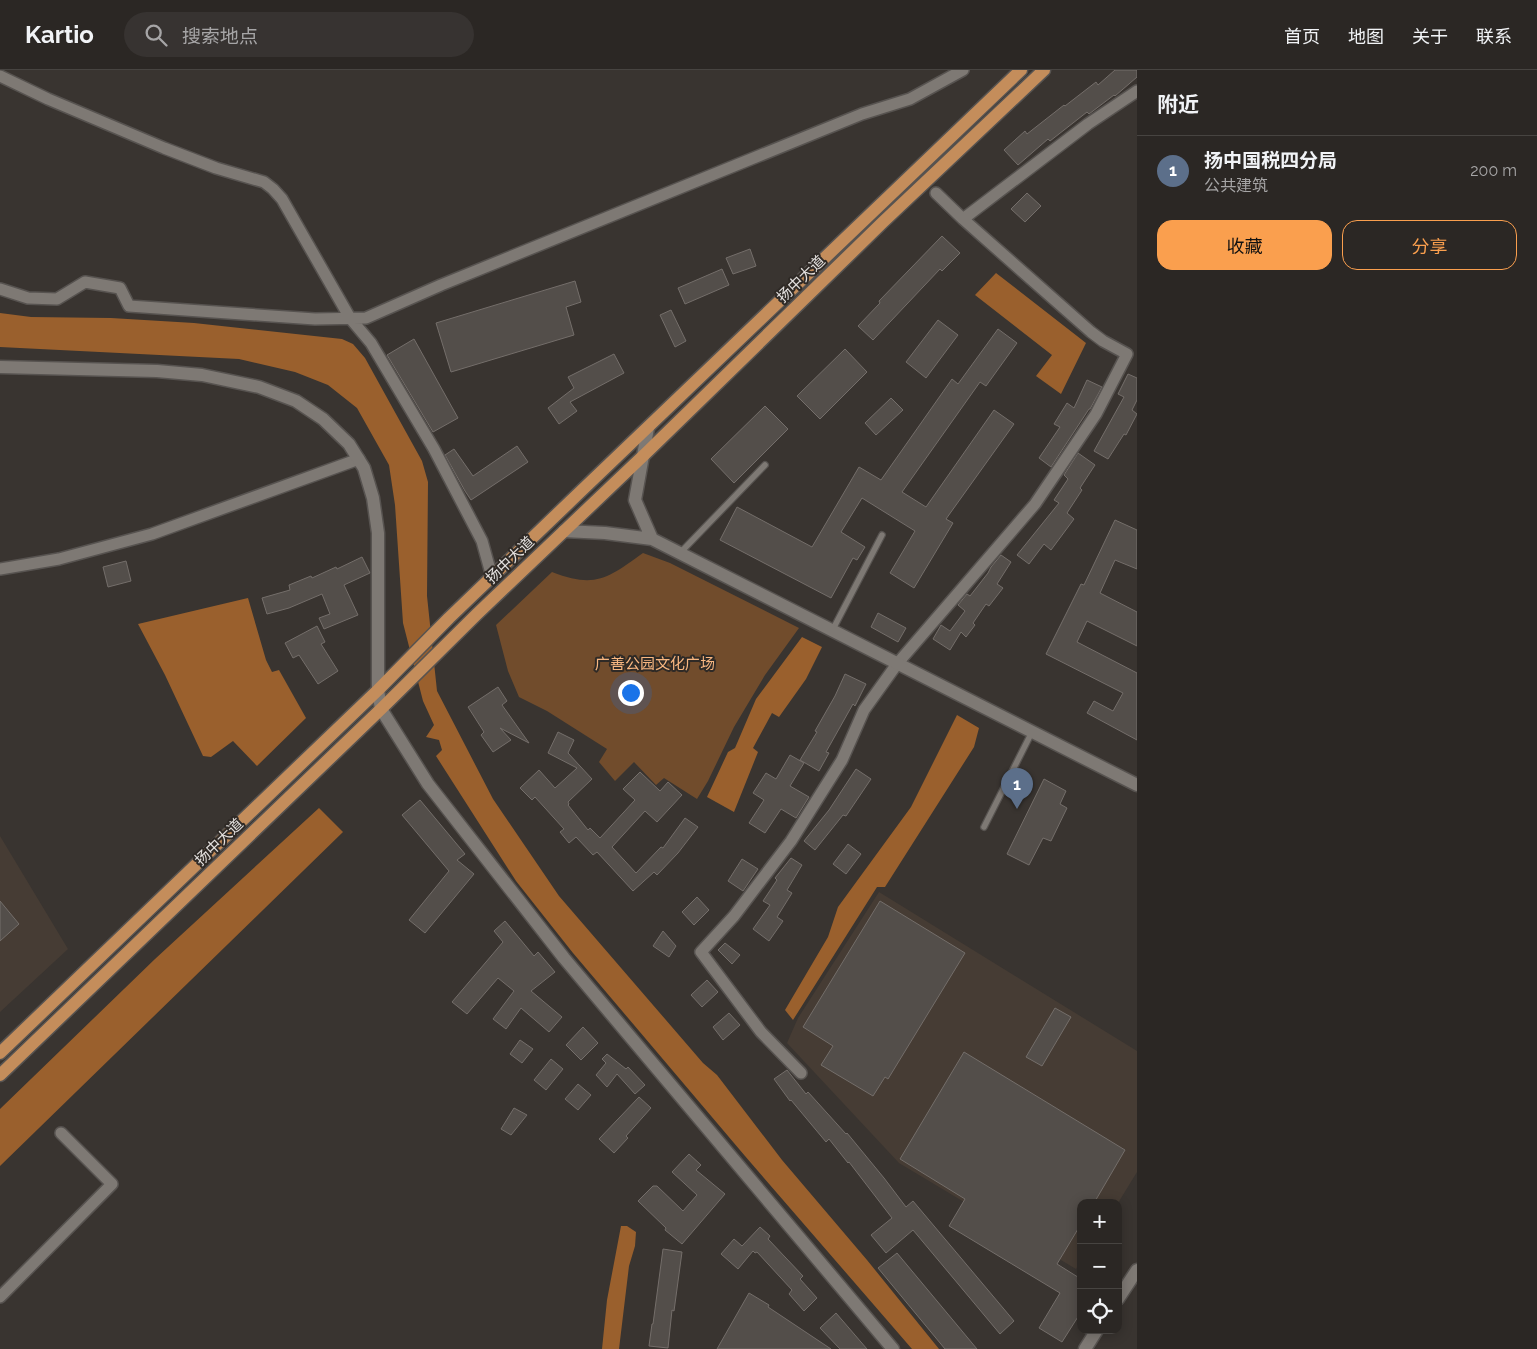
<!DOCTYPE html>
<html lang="zh">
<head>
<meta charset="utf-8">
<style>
	body { margin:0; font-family:Raleway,"Noto Sans SC",sans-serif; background:#373331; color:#f1f3f6 }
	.controls { position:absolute; right:15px; bottom:15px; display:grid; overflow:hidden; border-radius:10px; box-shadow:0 2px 12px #0003 }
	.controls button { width:45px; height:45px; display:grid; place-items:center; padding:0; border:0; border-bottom:1px solid #474441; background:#2b2724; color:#f1f3f6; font:25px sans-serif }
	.you { position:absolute; left:630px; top:622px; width:18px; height:18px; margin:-12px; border:4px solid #fff; border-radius:50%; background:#1a73e8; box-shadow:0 0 0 8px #1a73e833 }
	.badge { display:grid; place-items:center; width:32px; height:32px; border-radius:50%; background:#fa9f4e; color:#fff; font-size:16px; font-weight:700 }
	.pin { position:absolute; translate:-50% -41px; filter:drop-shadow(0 1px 2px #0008) }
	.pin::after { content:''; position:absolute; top:26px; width:18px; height:15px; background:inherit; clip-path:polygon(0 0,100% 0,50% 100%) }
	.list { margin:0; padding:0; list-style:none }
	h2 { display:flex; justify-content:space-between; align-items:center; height:65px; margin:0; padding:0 20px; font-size:21px }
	h2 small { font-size:16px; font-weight:400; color:#a6a5a6 }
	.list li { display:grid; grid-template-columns:32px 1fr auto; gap:15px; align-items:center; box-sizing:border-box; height:70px; padding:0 20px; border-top:1px solid #474441 }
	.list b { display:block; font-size:19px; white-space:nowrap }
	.list p { margin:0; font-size:16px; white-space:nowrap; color:#a6a5a6 }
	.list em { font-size:16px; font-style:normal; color:#a6a5a6 }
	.actions { display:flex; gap:10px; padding:15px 20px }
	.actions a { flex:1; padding:11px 0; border:1px solid #fa9f4e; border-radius:15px; text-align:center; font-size:18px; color:#fa9f4e }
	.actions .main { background:#fa9f4e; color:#111 }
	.icon { flex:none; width:28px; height:28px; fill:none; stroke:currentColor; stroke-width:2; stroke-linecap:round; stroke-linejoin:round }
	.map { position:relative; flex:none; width:1137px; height:1279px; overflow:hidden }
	header { display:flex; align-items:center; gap:30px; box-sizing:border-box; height:70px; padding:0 25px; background:#2b2724; border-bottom:1px solid #474441 }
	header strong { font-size:24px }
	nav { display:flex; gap:28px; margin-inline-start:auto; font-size:18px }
	.search { width:350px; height:45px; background:#373331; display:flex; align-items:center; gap:12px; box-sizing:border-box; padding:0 18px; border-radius:28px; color:#a6a5a6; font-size:19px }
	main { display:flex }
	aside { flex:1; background:#2b2724 }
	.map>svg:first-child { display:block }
	.built { fill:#463c34 }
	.green { fill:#714c2c }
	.water { fill:#9a602d }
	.building { fill:#534e4a; stroke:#746e6a }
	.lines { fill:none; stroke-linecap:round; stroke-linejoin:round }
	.service-casing { stroke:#575350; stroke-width:8 }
	.minor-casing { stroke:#575350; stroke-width:14 }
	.tertiary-casing { stroke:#575350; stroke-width:15 }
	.primary-casing { stroke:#575350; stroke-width:15 }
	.service { stroke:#7e7974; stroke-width:5.5 }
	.minor { stroke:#7e7974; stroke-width:11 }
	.tertiary { stroke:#7e7974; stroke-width:12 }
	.primary { stroke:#c48d5b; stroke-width:12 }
	.labels { text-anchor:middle; stroke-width:4; stroke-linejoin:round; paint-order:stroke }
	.street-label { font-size:15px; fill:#e4e1df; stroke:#2f2a26 }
	.park-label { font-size:15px; fill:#f9b781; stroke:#2f2a26 }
</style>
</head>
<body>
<header>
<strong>Kartio</strong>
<div class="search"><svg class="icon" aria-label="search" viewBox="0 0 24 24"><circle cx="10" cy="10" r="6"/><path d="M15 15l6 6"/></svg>搜索地点</div>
<nav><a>首页</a><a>地图</a><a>关于</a><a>联系</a></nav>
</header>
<main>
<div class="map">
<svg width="1137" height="1279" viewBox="0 0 1137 1279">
	<rect width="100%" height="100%" fill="#393430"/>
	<path class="built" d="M 0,766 L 68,879 L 0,942 Z
		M 879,822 L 1137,981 L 1137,1102 L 1118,1133 L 1081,1133 L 1081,1191 L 1076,1199 L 899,1093 L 787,973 L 798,948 Z"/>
	<path class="green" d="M 643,483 L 670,493 L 799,558 L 765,605 L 734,657 L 708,711 L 697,729 L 664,708 L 656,715 L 634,692 L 615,711 L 599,692 L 607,679 L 547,641 L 519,627 L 508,601 L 496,555 L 552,502 C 596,519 608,508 643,483 Z"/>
	<path class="water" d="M 996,203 L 1086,273 L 1061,324 L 1036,306 L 1052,285 L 975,225 Z
		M 0,243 L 31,247 L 111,248 L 194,253 L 342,269 L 353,274 L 365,288 L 422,391 L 428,412 L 427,526 L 437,621 L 493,729 L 559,826 L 703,993 L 717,1005 L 782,1090 L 867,1190 L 939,1279 L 912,1279 L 745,1086 L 573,883 L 516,811 L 436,686 L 442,680 L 439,670 L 426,667 L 434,655 L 423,631 L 403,553 L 395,435 L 389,395 L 357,338 L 328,315 L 295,302 L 239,289 L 0,277 Z
		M 248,528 L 266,590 L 272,602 L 279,600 L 306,648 L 257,696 L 233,671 L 211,687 L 203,686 L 165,605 L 138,554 Z
		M 802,567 L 822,577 L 806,609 L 779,647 L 772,643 L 753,678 L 758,682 L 734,742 L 707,727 L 728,682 L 735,678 L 756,629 Z
		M 957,645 L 979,658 L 974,677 L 885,817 L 877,817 L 793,950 L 785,940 L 828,867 L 838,837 L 911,737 Z
		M 319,738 L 343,762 L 0,1096 L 0,1039 L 155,889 Z
		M 621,1156 L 627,1156 L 636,1162 L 635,1176 L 629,1196 L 619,1279 L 602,1279 L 607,1230 Z"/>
	<path class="building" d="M 1115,0 L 1137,0 L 1137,7 L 1115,26 L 1114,25 L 1089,44 L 1087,42 L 1050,71 L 1048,69 L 1018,95 L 1004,80 L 1025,61 L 1027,64 L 1064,35 L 1065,36 L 1096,12 L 1098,15 Z
		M 1027,123 L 1041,136 L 1025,152 L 1011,139 Z
		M 942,166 L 960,183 L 942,201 L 940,199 L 873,270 L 858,256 L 880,233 L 879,231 Z
		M 750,179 L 756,196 L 733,204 L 726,188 Z
		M 722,199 L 729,215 L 685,234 L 678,218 Z
		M 575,211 L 581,232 L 566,237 L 574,265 L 451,302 L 436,253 Z
		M 671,240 L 686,271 L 675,277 L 660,245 Z
		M 938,250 L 958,265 L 926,308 L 906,292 Z
		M 998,259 L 1017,273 L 986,316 L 980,312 L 902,422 L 926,437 L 994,340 L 1014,354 L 946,449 L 953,453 L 914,518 L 890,503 L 915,461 L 862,428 L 841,462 L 865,477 L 857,490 L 853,488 L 831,528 L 720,470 L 737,437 L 812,477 L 859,397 L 881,410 L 952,309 L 958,314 Z
		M 414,269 L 458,348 L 433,362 L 387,285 Z
		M 845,279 L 867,302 L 820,349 L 797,326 Z
		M 614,284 L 624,303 L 570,332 L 577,341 L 559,354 L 548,338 L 574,318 L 568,307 Z
		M 1128,304 L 1137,308 L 1137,330 L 1132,340 L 1137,344 L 1126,365 L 1124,364 L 1108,389 L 1094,381 L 1124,327 L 1118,324 Z
		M 1087,310 L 1102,317 L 1090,339 L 1089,339 L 1051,397 L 1039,388 L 1060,357 L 1054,354 L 1067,333 L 1074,338 Z
		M 891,328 L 903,340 L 876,365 L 865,353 Z
		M 765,336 L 788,359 L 734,413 L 711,389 Z
		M 517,376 L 528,392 L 471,430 L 465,421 L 445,385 L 454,379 L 473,406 Z
		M 1078,383 L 1095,395 L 1080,418 L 1082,420 L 1067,443 L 1074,449 L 1051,480 L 1044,474 L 1029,494 L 1017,485 L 1059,433 L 1054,430 L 1068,409 L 1064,405 Z
		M 1115,450 L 1137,460 L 1137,499 L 1115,490 L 1100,523 L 1137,542 L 1137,576 L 1087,551 L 1077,572 L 1137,603 L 1137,670 L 1087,643 L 1094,631 L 1113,641 L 1123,623 L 1046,584 L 1081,514 L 1084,515 Z
		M 1001,485 L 1011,492 L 997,514 L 1003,518 L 989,536 L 986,534 L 973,553 L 975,555 L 966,567 L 961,562 L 950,580 L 933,569 L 941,555 L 950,561 L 965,541 L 958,535 L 967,524 L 970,526 L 988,503 L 991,497 Z
		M 362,487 L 370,503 L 344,515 L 358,545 L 324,559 L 319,548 L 330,544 L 322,524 L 289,538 L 267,544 L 262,528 L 290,520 L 289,515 L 311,506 L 312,508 L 336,497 L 337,499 Z
		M 126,491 L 131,511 L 108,517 L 103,497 Z
		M 878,543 L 906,558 L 898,572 L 871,557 Z
		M 317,556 L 325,572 L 321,574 L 338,601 L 318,614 L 299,585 L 293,588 L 285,573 Z
		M 845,604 L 866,614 L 855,636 L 853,634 L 826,682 L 829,683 L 819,701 L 800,690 L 817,662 L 815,661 L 835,626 Z
		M 498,617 L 507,631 L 502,635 L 529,673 L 500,658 L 511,670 L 493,682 L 481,665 L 484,662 L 468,637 Z
		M 558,662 L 574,670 L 568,683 L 592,709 L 568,732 L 569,734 L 568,735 L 588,760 L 590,758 L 600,768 L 635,730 L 623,719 L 640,702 L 660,721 L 668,712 L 682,725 L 657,752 L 645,741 L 612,777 L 636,803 L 661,777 L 663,778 L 685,748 L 698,757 L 678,783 L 657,805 L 654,802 L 633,821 L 597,782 L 593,785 L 576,767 L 569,773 L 560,762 L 564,759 L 535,727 L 532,730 L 520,718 L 539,700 L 555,718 L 577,698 L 548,683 Z
		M 790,685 L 804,693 L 790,716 L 809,727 L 796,748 L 781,739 L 765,763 L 749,753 L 764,730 L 753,723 L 766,703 L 776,709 Z
		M 856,699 L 871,709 L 846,746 L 843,745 L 815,780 L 804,771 L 829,740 Z
		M 1044,709 L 1066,721 L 1060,734 L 1067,738 L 1051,771 L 1043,768 L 1029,795 L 1007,784 Z
		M 420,730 L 465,784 L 457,790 L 474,804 L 425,863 L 409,850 L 449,801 L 402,745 Z
		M 848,774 L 861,784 L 846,804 L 833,794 Z
		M 791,788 L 802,795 L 787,820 L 792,823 L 777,847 L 783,851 L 769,871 L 753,859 L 770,835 L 763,831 L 777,810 L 775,808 Z
		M 742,789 L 758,799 L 743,821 L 728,811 Z
		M 697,827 L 709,840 L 694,855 L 682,842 Z
		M 0,831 L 19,854 L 0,871 Z
		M 880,831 L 965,883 L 888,1009 L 885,1007 L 873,1026 L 821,995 L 833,976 L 803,957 Z
		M 505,851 L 534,886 L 538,882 L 555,902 L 531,921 L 562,947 L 549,962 L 521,938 L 506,959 L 493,949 L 514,921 L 498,908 L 467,944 L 452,932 L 503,872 L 494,861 Z
		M 663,861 L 676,876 L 669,887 L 653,876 Z
		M 725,873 L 740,885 L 732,894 L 718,880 Z
		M 707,910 L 718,922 L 702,937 L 691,925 Z
		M 1055,938 L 1071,947 L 1042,996 L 1026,987 Z
		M 729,943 L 740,955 L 723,970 L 713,957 Z
		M 583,957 L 598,973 L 581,990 L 566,975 Z
		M 520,970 L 533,979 L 522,993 L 510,984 Z
		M 964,982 L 1125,1080 L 1094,1133 L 1081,1133 L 1081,1154 L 1057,1194 L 1081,1209 L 1081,1242 L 1062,1272 L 1039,1258 L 1060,1223 L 949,1156 L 965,1129 L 900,1089 Z
		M 607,984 L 626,999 L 628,997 L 645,1015 L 635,1024 L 617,1004 L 607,1017 L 596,1005 L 606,993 L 602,989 Z
		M 551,989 L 563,999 L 546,1020 L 534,1010 Z
		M 787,1000 L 806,1024 L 808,1022 L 846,1064 L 847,1063 L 884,1108 L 906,1137 L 913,1131 L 1014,1251 L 1000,1264 L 913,1160 L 886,1183 L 871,1165 L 892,1148 L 849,1092 L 848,1093 L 829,1069 L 826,1072 L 791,1030 L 790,1031 L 774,1009 Z
		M 578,1014 L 591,1025 L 578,1040 L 565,1029 Z
		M 639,1027 L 651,1038 L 626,1066 L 628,1068 L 614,1083 L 599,1069 Z
		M 514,1038 L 527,1045 L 511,1065 L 501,1059 Z
		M 689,1084 L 701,1095 L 696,1100 L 725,1124 L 682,1174 L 665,1160 L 666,1158 L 638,1131 L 653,1116 L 657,1116 L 683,1141 L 697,1125 L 672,1102 Z
		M 760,1157 L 770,1166 L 768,1169 L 803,1206 L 800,1209 L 817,1228 L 804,1241 L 789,1224 L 792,1220 L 757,1182 L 755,1183 L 753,1181 L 738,1199 L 721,1184 L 734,1169 L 742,1176 Z
		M 663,1179 L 682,1182 L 674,1241 L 672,1240 L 668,1278 L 649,1276 L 652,1254 L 653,1254 Z
		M 897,1183 L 977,1279 L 945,1279 L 878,1198 Z
		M 749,1223 L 769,1235 L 768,1237 L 831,1279 L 717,1279 Z
		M 836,1243 L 867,1279 L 840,1279 L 820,1258 Z"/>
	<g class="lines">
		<g class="service-casing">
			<path id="service" d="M 680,483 L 765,395
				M 832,561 L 882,465
				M 984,757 L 1032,662"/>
		</g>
		<g class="minor-casing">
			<path id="minor" d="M 0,6 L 48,29 L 164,78 L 216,98 L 264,112 L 273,119 L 282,129 L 350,248 L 371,273 L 434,379 L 482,471 L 492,507
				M 963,149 L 1088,54 L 1137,21
				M 0,219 L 28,228 L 57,229 L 85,212 L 120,218 L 129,236 L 315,249 L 366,248 L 441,215 L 862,44 L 910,29 L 963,0
				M 0,499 L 59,489 L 152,464 L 359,389
				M 801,1003 L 761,962 L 701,882 L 734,846 L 791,771 L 842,690 L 864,640 L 897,594 L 1035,434 L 1096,344 L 1127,284 L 1103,271 L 1091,262 L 963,149 L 936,123
				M 0,1227 L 112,1114 L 61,1063"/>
		</g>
		<g class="tertiary-casing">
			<path id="tertiary" d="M 0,297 L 157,301 L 202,305 L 259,317 L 296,331 L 323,349 L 349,374 L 364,398 L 373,428 L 378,463 L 378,620 L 381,639 L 428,714 L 564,888 L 893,1279
				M 648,358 L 635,430 L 652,469
				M 564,461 L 605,463 L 652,469 L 1137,715
				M 1118,1229 L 1137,1200
				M 1085,1279 L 1097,1260"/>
		</g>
		<g class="primary-casing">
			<path id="primary" d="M 0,983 L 378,620 L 449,548 L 579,423 L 1021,0
				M 0,1005 L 381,639 L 477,544 L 643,386 L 883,152 L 1044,0"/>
		</g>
		<use href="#service" class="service"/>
		<use href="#minor" class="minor"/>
		<use href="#tertiary" class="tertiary"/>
		<use href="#primary" class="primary"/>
	</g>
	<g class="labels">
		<g class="street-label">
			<text transform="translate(801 209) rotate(-44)" y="5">扬中大道</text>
			<text transform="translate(510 490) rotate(-44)" y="5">扬中大道</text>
			<text transform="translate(219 772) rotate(-44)" y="5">扬中大道</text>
		</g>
		<g class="park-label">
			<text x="655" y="599">广善公园文化广场</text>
		</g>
	</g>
</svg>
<div class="controls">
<button>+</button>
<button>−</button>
<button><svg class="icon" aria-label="locate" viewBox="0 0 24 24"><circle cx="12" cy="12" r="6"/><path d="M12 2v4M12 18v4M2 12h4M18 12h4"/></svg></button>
</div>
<div class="you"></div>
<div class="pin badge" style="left:1017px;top:739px;background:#5c6f8a">1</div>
</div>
<aside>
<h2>附近<small></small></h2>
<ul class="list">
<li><span class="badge" style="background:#5c6f8a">1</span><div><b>扬中国税四分局</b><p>公共建筑</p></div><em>200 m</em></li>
</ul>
<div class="actions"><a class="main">收藏</a><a>分享</a></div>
</aside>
</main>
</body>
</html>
